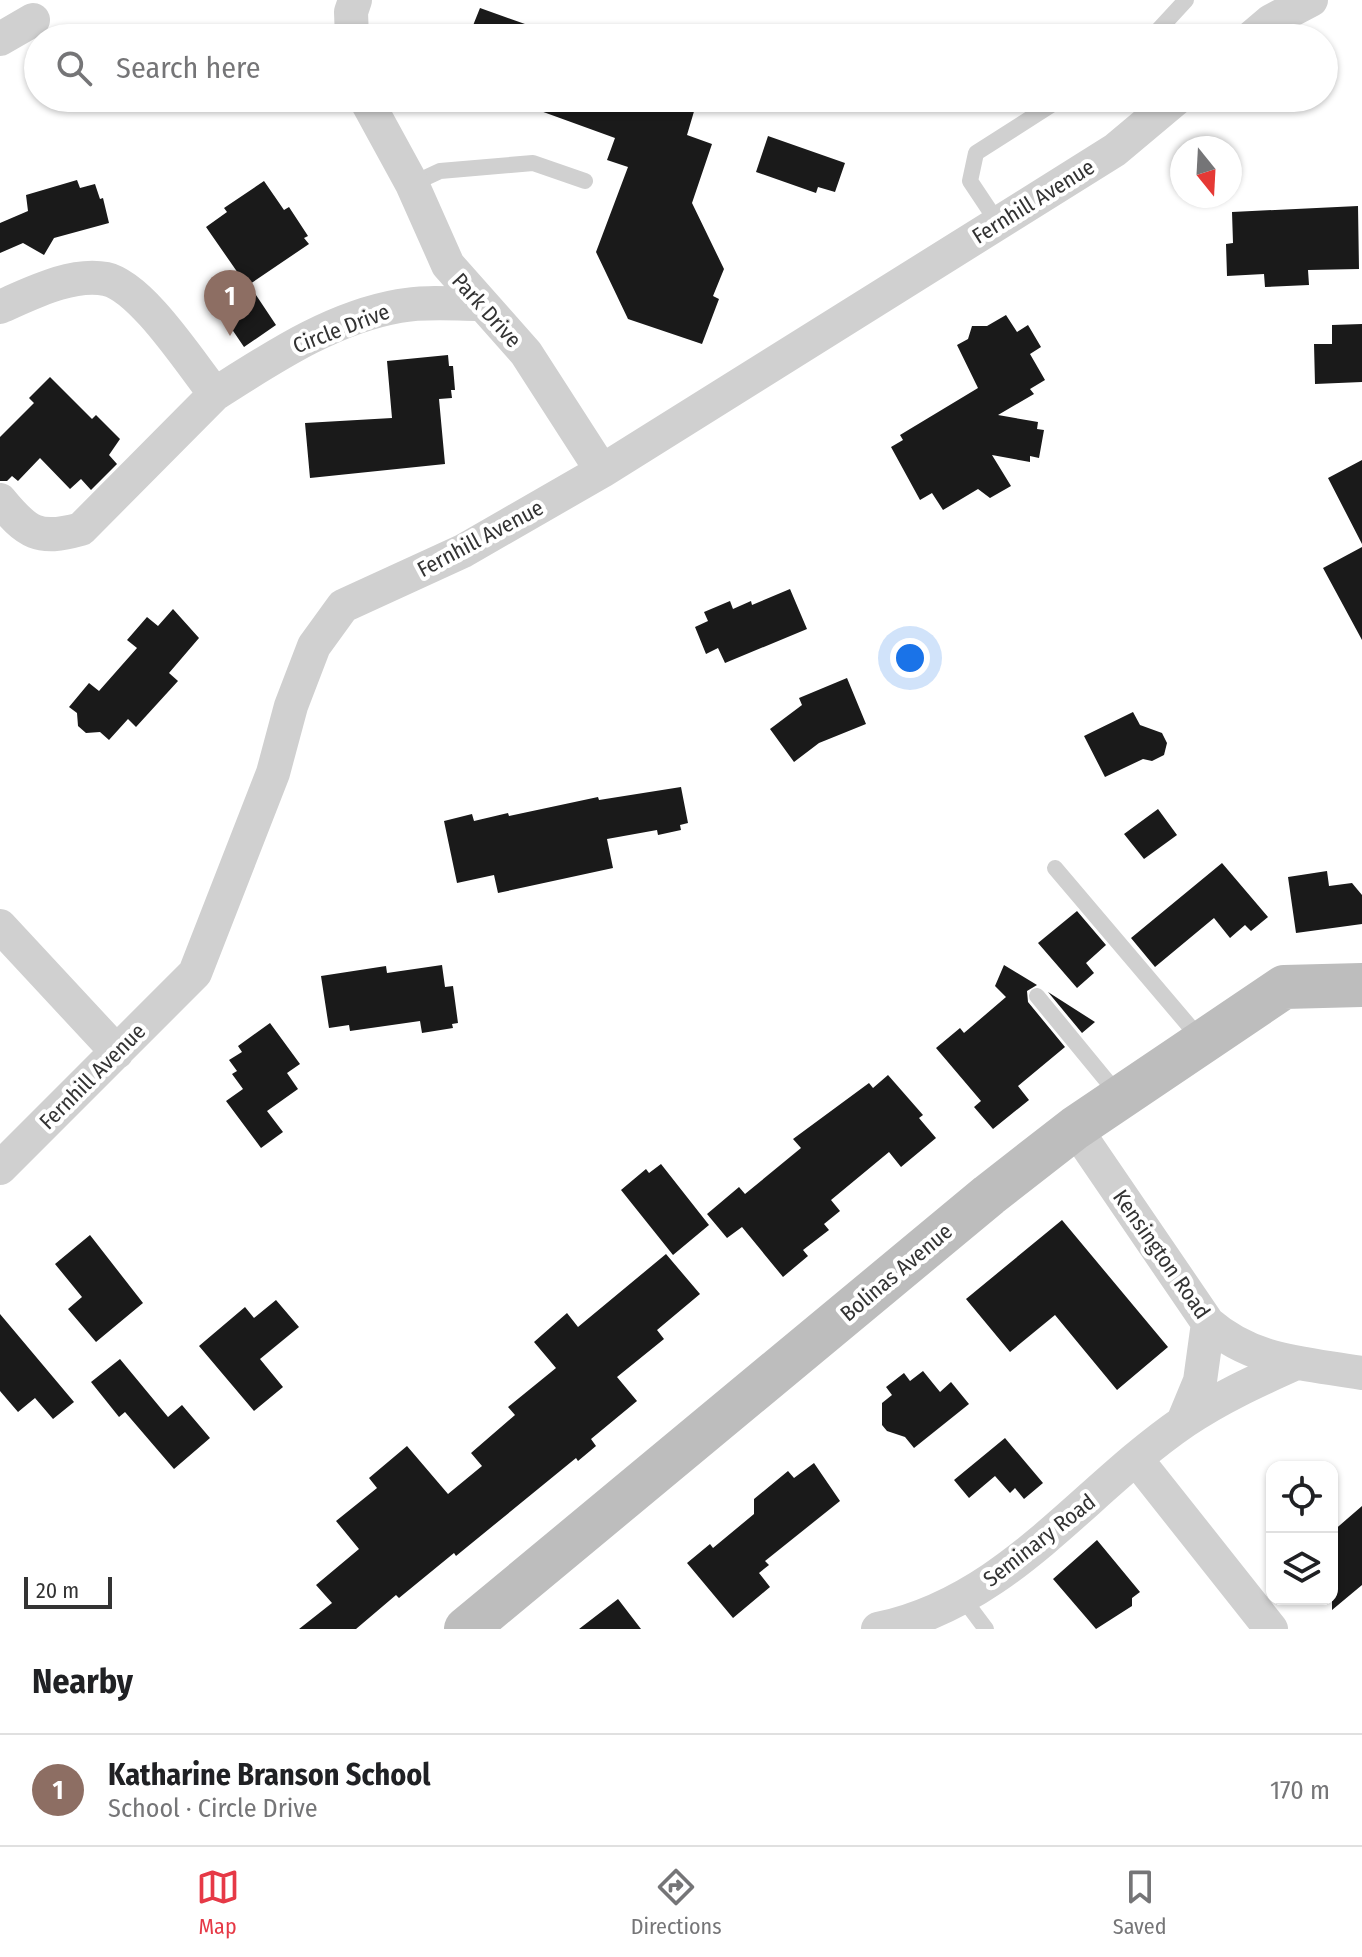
<!DOCTYPE html>
<html lang="en">
<head>
<meta charset="utf-8">
<style>
	body { margin:0; font-family:"Fira Sans Condensed",sans-serif; background:#f6f6f6; color:#202124 }
	.controls { position:absolute; right:24px; bottom:24px; display:grid; overflow:hidden; border-radius:16px; box-shadow:0 2px 6px #0004 }
	.controls button { width:72px; height:72px; display:grid; place-items:center; padding:0; border:0; border-bottom:2px solid #e0e0e0; background:#fff; color:#202124; font:40px sans-serif }
	.compass { position:absolute; left:1170px; top:136px; width:72px; height:72px; border-radius:50%; background:#fff; box-shadow:0 2px 6px #0004; rotate:162deg }
	.scale { position:absolute; left:24px; bottom:20px; width:88px; box-sizing:border-box; padding-left:8px; border:4px solid #333; border-top:0; font-size:22px; line-height:28px; white-space:nowrap; color:#333; -webkit-text-stroke:6px #fff; paint-order:stroke }
	.you { position:absolute; left:910px; top:658px; width:28px; height:28px; margin:-20px; border:6px solid #fff; border-radius:50%; background:#1a73e8; box-shadow:0 0 0 12px #1a73e833 }
	.badge { display:grid; place-items:center; width:52px; height:52px; border-radius:50%; background:#e63946; color:#fff; font-size:26px; font-weight:700 }
	.pin { position:absolute; translate:-50% -66px; filter:drop-shadow(0 2px 4px #0008) }
	.pin::after { content:''; position:absolute; top:42px; width:28px; height:24px; background:inherit; clip-path:polygon(0 0,100% 0,50% 100%) }
	.list { margin:0; padding:0; list-style:none }
	h2 { display:flex; justify-content:space-between; align-items:center; height:104px; margin:0; padding:0 32px; font-size:34px }
	h2 small { font-size:26px; font-weight:400; color:#757577 }
	.list li { display:grid; grid-template-columns:52px 1fr auto; gap:24px; align-items:center; box-sizing:border-box; height:112px; padding:0 32px; border-top:2px solid #e0e0e0 }
	.list b { display:block; font-size:30px; white-space:nowrap }
	.list p { margin:0; font-size:26px; white-space:nowrap; color:#757577 }
	.list em { font-size:26px; font-style:normal; color:#757577 }
	.icon { flex:none; width:44px; height:44px; fill:none; stroke:currentColor; stroke-width:2; stroke-linecap:round; stroke-linejoin:round }
	.map { position:relative; flex:none; width:1362px; height:1629px; overflow:hidden }
	.search { position:absolute; background:#fff; box-shadow:0 2px 6px #0004; left:24px; right:24px; top:24px; height:88px; display:flex; align-items:center; gap:20px; box-sizing:border-box; padding:0 28px; border-radius:44px; color:#757577; font-size:30px }
	.sheet { height:216px; background:#fff }
	nav { display:flex; justify-content:space-around; align-items:center; box-sizing:border-box; height:112px; border-top:2px solid #e0e0e0; background:#fff; font-size:22px; color:#757577 }
	nav a { display:grid; justify-items:center; gap:4px }
	nav .on { color:#e63946 }
	.map>svg:first-child { display:block }
	.building { fill:#1a1a1a }
	.lines { fill:none; stroke-linecap:round; stroke-linejoin:round }
	.lane { stroke:#d0d0d0; stroke-width:16 }
	.street { stroke:#d0d0d0; stroke-width:34 }
	.secondary { stroke:#bdbdbd; stroke-width:44 }
	.labels { text-anchor:middle; stroke-width:8; stroke-linejoin:round; paint-order:stroke }
	.street-label { font-size:22px; fill:#333; stroke:#fff }
</style>
</head>
<body>
<div class="map">
<svg width="1362" height="1629" viewBox="0 0 1362 1629">
	<rect width="100%" height="100%" fill="#fff"/>
	<path class="building" d="M 480,8 L 556,35 L 555,38 L 468,38 Z
		M 513,98 L 698,98 L 687,135 L 712,144 L 692,203 L 724,269 L 713,296 L 719,299 L 702,344 L 628,319 L 596,252 L 628,167 L 607,160 L 615,138 L 513,101 Z
		M 768,136 L 845,163 L 835,192 L 818,187 L 816,193 L 756,172 Z
		M 77,180 L 80,188 L 95,184 L 100,199 L 103,198 L 109,223 L 54,238 L 44,255 L 23,243 L 0,253 L 0,223 L 28,211 L 26,195 Z
		M 264,181 L 284,210 L 289,207 L 308,236 L 304,238 L 309,244 L 247,286 L 206,227 L 227,212 L 224,208 Z
		M 1358,206 L 1359,269 L 1308,270 L 1309,285 L 1265,287 L 1264,274 L 1227,276 L 1226,244 L 1233,243 L 1232,212 Z
		M 252,289 L 276,325 L 244,347 L 225,319 L 236,311 L 231,303 Z
		M 1006,315 L 1017,332 L 1028,325 L 1041,347 L 1030,354 L 1045,380 L 1030,389 L 1034,394 L 998,415 L 1038,422 L 1037,429 L 1044,430 L 1039,458 L 1030,456 L 1030,462 L 992,455 L 1011,486 L 990,498 L 978,489 L 943,510 L 932,493 L 920,500 L 891,447 L 903,440 L 900,435 L 978,388 L 957,345 L 968,339 L 972,326 L 987,326 Z
		M 1362,324 L 1362,382 L 1315,384 L 1314,344 L 1332,344 L 1332,325 Z
		M 448,355 L 449,366 L 453,366 L 455,390 L 451,390 L 452,398 L 439,399 L 445,464 L 310,478 L 305,423 L 392,418 L 387,361 Z
		M 50,377 L 92,419 L 96,415 L 120,439 L 109,455 L 117,464 L 91,490 L 81,479 L 70,489 L 40,458 L 18,481 L 12,476 L 7,481 L 0,481 L 0,437 L 34,403 L 29,398 Z
		M 1362,460 L 1362,544 L 1328,478 Z
		M 1362,547 L 1362,640 L 1323,568 Z
		M 790,589 L 807,629 L 725,663 L 718,648 L 706,654 L 695,627 L 708,621 L 704,612 L 730,601 L 733,609 L 751,601 L 752,605 Z
		M 173,609 L 199,638 L 169,673 L 178,681 L 136,727 L 128,719 L 109,740 L 100,732 L 86,733 L 78,726 L 77,713 L 69,707 L 89,683 L 99,691 L 137,648 L 127,640 L 147,617 L 158,626 Z
		M 847,678 L 866,724 L 819,743 L 794,762 L 770,729 L 802,705 L 799,698 Z
		M 1133,712 L 1140,725 L 1162,733 L 1167,743 L 1164,755 L 1152,761 L 1143,759 L 1105,777 L 1084,736 Z
		M 681,787 L 688,823 L 680,825 L 681,830 L 658,835 L 657,830 L 607,839 L 613,868 L 498,893 L 494,875 L 457,883 L 444,821 L 472,814 L 474,821 L 508,813 L 509,816 L 598,797 L 599,800 Z
		M 1158,809 L 1177,835 L 1144,859 L 1124,834 Z
		M 1222,863 L 1268,917 L 1251,931 L 1245,925 L 1230,938 L 1214,918 L 1155,967 L 1131,938 Z
		M 1327,871 L 1329,886 L 1352,883 L 1362,895 L 1362,924 L 1296,933 L 1288,877 Z
		M 1077,911 L 1106,945 L 1086,963 L 1094,973 L 1077,988 L 1038,943 Z
		M 442,965 L 445,987 L 453,986 L 458,1023 L 452,1024 L 453,1028 L 422,1033 L 420,1021 L 350,1031 L 349,1025 L 329,1028 L 321,976 L 386,966 L 387,973 Z
		M 1004,965 L 1037,985 L 1027,991 L 1028,1002 L 1065,1047 L 1018,1086 L 1029,1100 L 993,1129 L 974,1107 L 981,1101 L 936,1048 L 960,1028 L 964,1033 L 1006,997 L 995,986 Z
		M 1048,992 L 1095,1022 L 1082,1033 Z
		M 270,1023 L 300,1064 L 287,1073 L 298,1089 L 267,1111 L 283,1132 L 261,1148 L 226,1101 L 243,1089 L 232,1074 L 237,1071 L 229,1060 L 242,1052 L 238,1046 Z
		M 888,1075 L 923,1115 L 919,1118 L 936,1138 L 901,1167 L 889,1152 L 831,1200 L 840,1211 L 824,1224 L 829,1230 L 803,1250 L 808,1256 L 783,1277 L 742,1227 L 727,1238 L 707,1214 L 739,1187 L 745,1194 L 801,1148 L 793,1139 L 869,1083 L 873,1088 Z
		M 661,1164 L 709,1225 L 673,1255 L 621,1190 L 646,1169 L 649,1173 Z
		M 1062,1220 L 1168,1347 L 1117,1390 L 1055,1315 L 1010,1352 L 966,1299 Z
		M 90,1235 L 143,1303 L 96,1342 L 68,1309 L 82,1297 L 55,1264 Z
		M 666,1254 L 700,1294 L 657,1330 L 664,1339 L 617,1377 L 637,1401 L 591,1439 L 596,1446 L 578,1461 L 576,1458 L 456,1556 L 454,1553 L 399,1598 L 396,1595 L 356,1629 L 299,1629 L 332,1603 L 316,1585 L 359,1549 L 336,1521 L 377,1488 L 369,1478 L 407,1446 L 448,1494 L 482,1466 L 471,1453 L 515,1415 L 508,1407 L 556,1368 L 534,1342 L 567,1313 L 578,1327 Z
		M 276,1300 L 299,1327 L 260,1359 L 283,1387 L 254,1411 L 199,1346 L 245,1307 L 254,1318 Z
		M 0,1314 L 74,1402 L 53,1419 L 35,1398 L 18,1412 L 0,1391 Z
		M 120,1359 L 168,1417 L 182,1405 L 210,1438 L 174,1469 L 125,1412 L 119,1417 L 91,1382 Z
		M 923,1371 L 940,1392 L 951,1382 L 969,1404 L 914,1448 L 905,1437 L 887,1431 L 882,1425 L 882,1403 L 892,1395 L 886,1387 L 904,1373 L 910,1381 Z
		M 1005,1438 L 1043,1483 L 1024,1499 L 1015,1488 L 1010,1493 L 995,1476 L 969,1498 L 954,1480 Z
		M 814,1463 L 840,1501 L 765,1561 L 769,1565 L 759,1573 L 770,1587 L 733,1618 L 687,1563 L 710,1544 L 713,1548 L 754,1514 L 754,1499 L 788,1471 L 794,1478 Z
		M 1362,1506 L 1362,1585 L 1332,1610 L 1332,1532 Z
		M 1097,1540 L 1140,1592 L 1132,1598 L 1132,1606 L 1096,1629 L 1053,1579 Z
		M 618,1599 L 641,1629 L 579,1629 Z"/>
	<g class="lines">
		<path class="lane" d="M 1151,38 L 1186,0
			M 412,184 L 440,171 L 533,163 L 585,181
			M 998,223 L 970,181 L 976,153 L 1062,98
			M 1055,868 L 1202,1041
			M 1037,996 L 1120,1097
			M 962,1597 L 986,1629"/>
		<path class="street" d="M 352,38 L 351,12 L 355,0
			M 1251,38 L 1271,21 L 1311,0
			M 0,39 L 33,20
			M 365,98 L 412,184 L 448,265 L 526,353 L 602,471
			M 0,307 C 30,294 72,272 106,279 C 142,287 191,364 215,394 L 81,529 C 38,541 27,533 0,500
			M 215,394 C 272,358 331,318 399,306 C 425,301 454,304 480,304
			M 0,926 L 117,1052
			M 1075,1128 L 1208,1323 C 1254,1363 1305,1363 1362,1373
			M 0,1168 L 195,973 L 273,773 L 291,706 L 314,646 L 343,606 L 463,551 L 602,471 L 1115,150 L 1177,98
			M 1183,1422 L 1200,1381 L 1208,1323
			M 1137,1460 L 1271,1629
			M 878,1629 C 1008,1602 1081,1492 1185,1421 C 1219,1398 1256,1381 1294,1364"/>
		<path class="secondary" d="M 466,1629 L 989,1195 L 1075,1128 L 1284,987 L 1362,985"/>
	</g>
	<g class="labels">
		<g class="street-label">
			<text transform="translate(1033 201) rotate(-32)" y="8">Fernhill Avenue</text>
			<text transform="translate(487 310) rotate(48)" y="8">Park Drive</text>
			<text transform="translate(341 328) rotate(-21)" y="8">Circle Drive</text>
			<text transform="translate(480 538) rotate(-28)" y="8">Fernhill Avenue</text>
			<text transform="translate(92 1076) rotate(-45)" y="8">Fernhill Avenue</text>
			<text transform="translate(1162 1254) rotate(55)" y="8">Kensington Road</text>
			<text transform="translate(896 1272) rotate(-40)" y="8">Bolinas Avenue</text>
			<text transform="translate(1039 1540) rotate(-38)" y="8">Seminary Road</text>
		</g>
	</g>
</svg>
<div class="controls">
<button><svg class="icon" aria-label="locate" viewBox="0 0 24 24"><circle cx="12" cy="12" r="6"/><path d="M12 2v4M12 18v4M2 12h4M18 12h4"/></svg></button>
<button><svg class="icon" aria-label="layers" viewBox="0 0 24 24"><path d="M12 4l9 5-9 5-9-5zM3 14l9 5 9-5"/></svg></button>
</div>
<svg class="compass" viewBox="-18 -18 36 36"><path d="M0-13l5 13h-10z" fill="#e53935"/><path d="M0 13l5-13h-10z" fill="#757577"/></svg>
<div class="scale">20 m</div>
<div class="you"></div>
<div class="pin badge" style="left:230px;top:336px;background:#8d6e63">1</div>
<div class="search"><svg class="icon" aria-label="search" viewBox="0 0 24 24"><circle cx="10" cy="10" r="6"/><path d="M15 15l6 6"/></svg>Search here</div>
</div>
<section class="sheet">
<h2>Nearby<small></small></h2>
<ul class="list">
<li><span class="badge" style="background:#8d6e63">1</span><div><b>Katharine Branson School</b><p>School · Circle Drive</p></div><em>170 m</em></li>
</ul>
</section>
<nav>
<a class="on"><svg class="icon" aria-label="map" viewBox="0 0 24 24"><path d="M3 6l6-2 6 2 6-2v14l-6 2-6-2-6 2zM9 4v14M15 6v14"/></svg>Map</a>
<a><svg class="icon" aria-label="directions" viewBox="0 0 24 24"><path d="M12 3l9 9-9 9-9-9zM9 14v-3h6M13 9l2 2-2 2"/></svg>Directions</a>
<a><svg class="icon" aria-label="saved" viewBox="0 0 24 24"><path d="M7 4h10v16l-5-4-5 4z"/></svg>Saved</a>
</nav>
</body>
</html>
